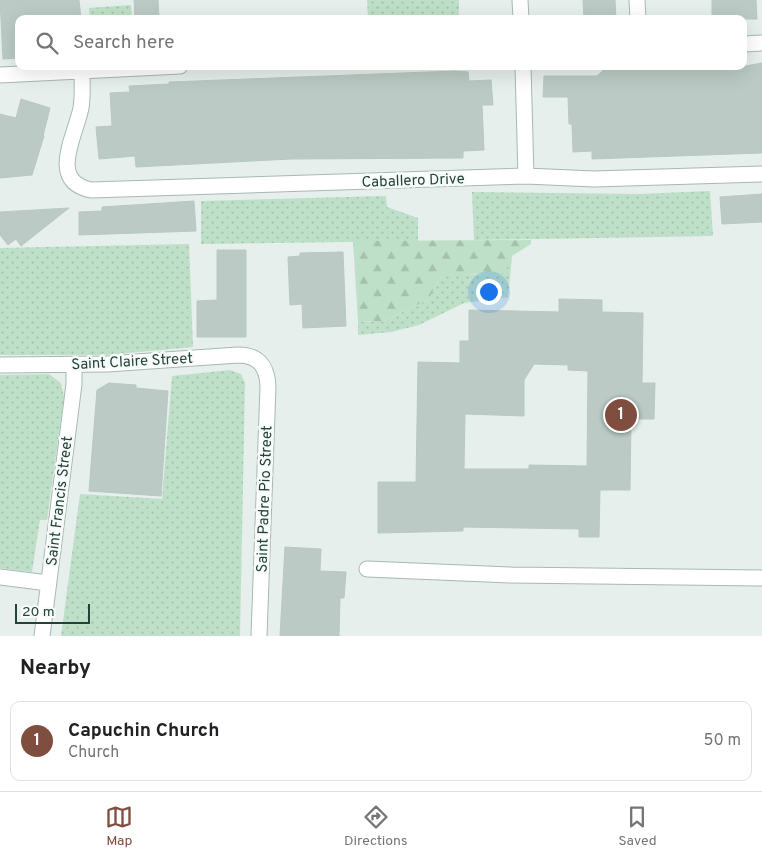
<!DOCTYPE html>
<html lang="en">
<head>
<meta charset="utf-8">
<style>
	body { margin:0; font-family:Overpass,sans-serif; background:#f6f6f6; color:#202124 }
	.scale { position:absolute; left:15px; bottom:12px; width:75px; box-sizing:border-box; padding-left:5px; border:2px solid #24423a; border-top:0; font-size:14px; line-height:18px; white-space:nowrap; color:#24423a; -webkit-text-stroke:4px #f7fbf9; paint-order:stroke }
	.you { position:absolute; left:488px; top:291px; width:18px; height:18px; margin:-12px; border:4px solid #fff; border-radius:50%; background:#1a73e8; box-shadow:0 0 0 8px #1a73e833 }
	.badge { display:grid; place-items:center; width:32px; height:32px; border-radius:50%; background:#7f4e3f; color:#fff; font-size:16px; font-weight:700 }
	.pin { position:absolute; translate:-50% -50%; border:2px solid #fff; box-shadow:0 1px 5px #0006 }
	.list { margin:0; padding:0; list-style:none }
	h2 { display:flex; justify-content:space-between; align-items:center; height:65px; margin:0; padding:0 20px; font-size:21px }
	h2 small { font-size:16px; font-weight:400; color:#757577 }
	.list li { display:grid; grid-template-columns:32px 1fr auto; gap:15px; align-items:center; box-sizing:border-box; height:80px; margin:0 10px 10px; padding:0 10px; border:1px solid #e0e0e0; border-radius:10px }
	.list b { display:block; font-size:19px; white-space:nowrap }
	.list p { margin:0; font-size:16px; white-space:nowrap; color:#757577 }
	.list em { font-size:16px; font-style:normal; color:#757577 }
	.icon { flex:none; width:28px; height:28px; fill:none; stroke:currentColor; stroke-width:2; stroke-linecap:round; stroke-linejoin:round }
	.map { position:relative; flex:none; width:762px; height:636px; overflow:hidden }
	.search { position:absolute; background:#fff; box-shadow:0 5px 20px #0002; left:15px; right:15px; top:15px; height:55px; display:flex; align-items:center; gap:12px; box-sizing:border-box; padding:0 18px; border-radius:10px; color:#757577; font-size:19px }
	.sheet { height:155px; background:#fff }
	nav { display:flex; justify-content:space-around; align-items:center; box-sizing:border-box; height:70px; border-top:1px solid #e0e0e0; background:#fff; font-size:14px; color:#757577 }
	nav a { display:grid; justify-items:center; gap:2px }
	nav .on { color:#7f4e3f }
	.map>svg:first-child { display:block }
	.green { fill:url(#green-dots) }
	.forest { fill:url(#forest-firs) }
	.building { fill:#bbcac4; stroke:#b8c9c2; fill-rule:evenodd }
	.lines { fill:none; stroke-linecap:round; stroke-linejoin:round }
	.minor-casing { stroke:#a8b8b2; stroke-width:17 }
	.minor { stroke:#fff; stroke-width:15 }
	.labels { text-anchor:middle; stroke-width:5; stroke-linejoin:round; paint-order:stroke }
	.street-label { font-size:15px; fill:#24423a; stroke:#f7fbf9 }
</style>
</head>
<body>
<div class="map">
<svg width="762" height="636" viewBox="0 0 762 636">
	<defs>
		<pattern id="green-dots" width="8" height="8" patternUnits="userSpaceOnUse" patternTransform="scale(1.25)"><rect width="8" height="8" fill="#bfe0c8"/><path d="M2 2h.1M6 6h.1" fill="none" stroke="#a4c1ad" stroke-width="1.8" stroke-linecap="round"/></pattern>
		<pattern id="forest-firs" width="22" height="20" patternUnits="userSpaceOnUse" patternTransform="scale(1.25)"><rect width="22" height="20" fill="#bfe0c8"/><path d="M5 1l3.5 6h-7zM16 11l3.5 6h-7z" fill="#a4c1ad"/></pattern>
	</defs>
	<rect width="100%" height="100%" fill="#e6efeb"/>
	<path class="green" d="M 367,0 L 459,0 L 459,19 L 368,19 Z
		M 131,5 L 132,19 L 90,19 L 89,8 Z
		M 710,191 L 713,236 L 474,240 L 472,192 L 640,194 Z
		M 386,196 L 387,207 L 418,218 L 418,241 L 201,244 L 201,201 Z
		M 189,244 L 193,347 L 106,355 L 0,355 L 0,248 Z
		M 512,256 L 508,297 L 464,303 L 419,325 L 391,332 L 358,335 L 358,321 L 382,322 L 413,307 L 429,299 L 439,279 L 455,274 L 480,275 Z
		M 230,370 L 241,374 L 245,383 L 240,636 L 61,636 L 80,494 L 162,499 L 172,376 Z
		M 49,374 L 61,383 L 64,397 L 47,520 L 40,520 L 32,572 L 0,568 L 0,375 Z"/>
	<path class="forest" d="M 531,240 L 531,244 L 512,256 L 505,273 C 483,275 460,273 439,279 L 429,299 L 413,307 L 382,322 L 358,321 L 353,241 Z"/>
	<path class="building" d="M 0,0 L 79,0 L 81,19 L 19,19 L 19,58 L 3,59 Z
		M 134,0 L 158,0 L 159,19 L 135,19 Z
		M 583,0 L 615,0 L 616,19 L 584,19 Z
		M 712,0 L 756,0 L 757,19 L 712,19 Z
		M 762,63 L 762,153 L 592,159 L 592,151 L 573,152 L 572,124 L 569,124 L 568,97 L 543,97 L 544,76 L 597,76 L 608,66 L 638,66 L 641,70 L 679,70 L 679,66 L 746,66 Z
		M 455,71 L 468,72 L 469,81 L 491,80 L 493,105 L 482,105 L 484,150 L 463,151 L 463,158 L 291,159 L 136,167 L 135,156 L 99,159 L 96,127 L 112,126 L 110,93 L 130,92 L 129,86 L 169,84 L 169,82 Z
		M 21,99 L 50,108 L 43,136 L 44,136 L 32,175 L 0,178 L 0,114 L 16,118 Z
		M 762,194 L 762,222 L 722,224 L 720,197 Z
		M 194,201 L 196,231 L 79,235 L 79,212 L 102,211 L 102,207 Z
		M 69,208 L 21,246 L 16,239 L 8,245 L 0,235 L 0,212 Z
		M 217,250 L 246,250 L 246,337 L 197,337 L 197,301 L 217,300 Z
		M 343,252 L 346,326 L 303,328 L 302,304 L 290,305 L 288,257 L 300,256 L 300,253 Z
		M 559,299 L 602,300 L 602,312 L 643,313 L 642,383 L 655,383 L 654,419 L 631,419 L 630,490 L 600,490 L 599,537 L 579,537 L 579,529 L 463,527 L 463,531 L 378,533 L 378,482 L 416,482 L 418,362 L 460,363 L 460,341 L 469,341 L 469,310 L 559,312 ZM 534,364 L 568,365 L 568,370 L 588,371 L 587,466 L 529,465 L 529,469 L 464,469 L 465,414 L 524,416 L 524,380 Z
		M 109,383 L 136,385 L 136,388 L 168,391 L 161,496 L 89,491 L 97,390 Z
		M 285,547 L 321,549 L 320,571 L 346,572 L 344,598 L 340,598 L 339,636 L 280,636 Z"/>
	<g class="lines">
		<g class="minor-casing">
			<path id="minor" d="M 520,0 L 521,19
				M 637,0 L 638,19
				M 743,44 L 762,43
				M 523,66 L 526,176
				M 82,72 C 82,84 83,96 81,108 C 75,137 48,181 91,190 L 526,176 L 594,179 L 762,174
				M 0,75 L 180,66
				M 0,365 L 107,364 L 238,355 C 259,355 267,367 268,386 L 259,636
				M 367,569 L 511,575 L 762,578
				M 0,577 L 48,583
				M 42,636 L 74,384 L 74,365"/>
		</g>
		<use href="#minor" class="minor"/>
	</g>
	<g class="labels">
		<g class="street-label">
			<text transform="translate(413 180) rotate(-2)" y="5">Caballero Drive</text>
			<text transform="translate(132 361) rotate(-3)" y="5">Saint Claire Street</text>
			<text transform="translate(264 499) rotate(-88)" y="5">Saint Padre Pio Street</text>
			<text transform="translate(59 501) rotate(-83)" y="5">Saint Francis Street</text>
		</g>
	</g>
</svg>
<div class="scale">20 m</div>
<div class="you"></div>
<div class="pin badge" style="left:621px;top:415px">1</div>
<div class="search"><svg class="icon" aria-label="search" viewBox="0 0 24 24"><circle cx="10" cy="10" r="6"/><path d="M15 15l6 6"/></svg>Search here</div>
</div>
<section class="sheet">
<h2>Nearby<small></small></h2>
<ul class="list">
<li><span class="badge">1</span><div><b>Capuchin Church</b><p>Church</p></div><em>50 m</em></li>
</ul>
</section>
<nav>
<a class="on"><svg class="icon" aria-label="map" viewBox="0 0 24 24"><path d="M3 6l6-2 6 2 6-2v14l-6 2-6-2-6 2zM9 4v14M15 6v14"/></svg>Map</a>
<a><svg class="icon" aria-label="directions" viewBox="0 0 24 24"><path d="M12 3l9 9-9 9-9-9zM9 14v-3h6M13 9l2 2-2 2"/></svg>Directions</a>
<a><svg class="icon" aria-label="saved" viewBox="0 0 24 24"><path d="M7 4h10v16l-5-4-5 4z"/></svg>Saved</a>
</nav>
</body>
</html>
